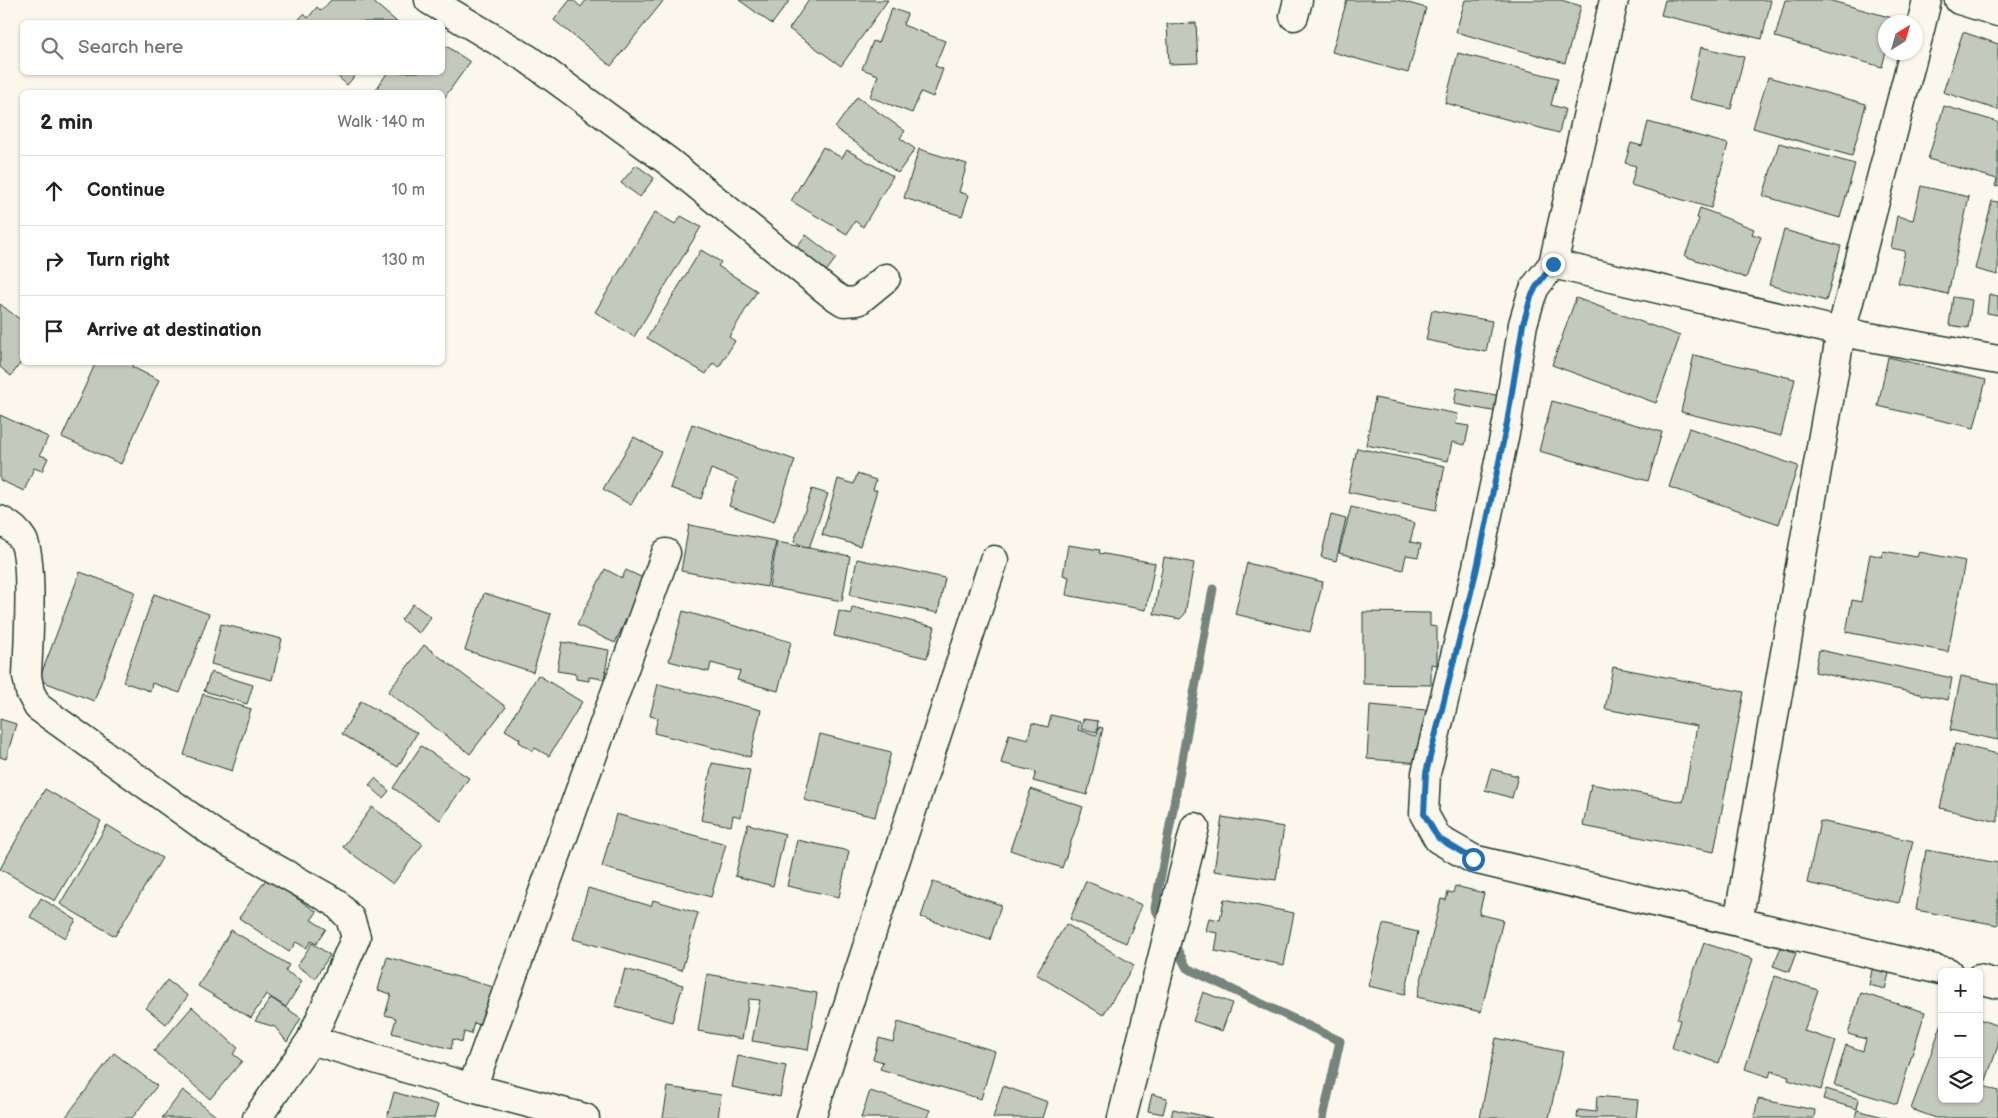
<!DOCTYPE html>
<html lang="en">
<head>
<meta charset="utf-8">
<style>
	body { margin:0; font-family:"Balsamiq Sans",sans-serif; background:#f6f6f6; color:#222 }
	.controls { position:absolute; right:15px; bottom:15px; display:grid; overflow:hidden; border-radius:8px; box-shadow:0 1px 4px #0004 }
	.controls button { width:45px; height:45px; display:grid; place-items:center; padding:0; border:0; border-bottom:1px solid #e0e0e0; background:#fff; color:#222; font:25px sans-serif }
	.compass { position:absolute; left:1878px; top:15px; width:45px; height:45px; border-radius:50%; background:#fff; box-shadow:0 1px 4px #0004; rotate:37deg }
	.stop { position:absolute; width:15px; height:15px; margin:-11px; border:4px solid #1f6fb2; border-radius:50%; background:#fff }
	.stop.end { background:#1f6fb2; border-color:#fff; box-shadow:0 1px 5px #0008 }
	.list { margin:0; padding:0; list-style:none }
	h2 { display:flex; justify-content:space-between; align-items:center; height:65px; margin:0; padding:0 20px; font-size:21px }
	h2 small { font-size:16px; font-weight:400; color:#767676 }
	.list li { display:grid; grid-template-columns:32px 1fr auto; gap:15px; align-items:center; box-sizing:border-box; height:70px; padding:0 20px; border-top:1px solid #e0e0e0 }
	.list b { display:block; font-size:19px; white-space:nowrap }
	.list em { font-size:16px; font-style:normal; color:#767676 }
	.icon { flex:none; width:28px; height:28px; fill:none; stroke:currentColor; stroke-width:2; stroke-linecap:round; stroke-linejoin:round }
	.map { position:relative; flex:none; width:1998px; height:1118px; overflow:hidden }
	.search { position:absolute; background:#fff; box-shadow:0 1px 4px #0004; left:20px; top:20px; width:425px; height:55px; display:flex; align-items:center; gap:12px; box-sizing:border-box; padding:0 18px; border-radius:8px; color:#767676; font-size:19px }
	.panel { position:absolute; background:#fff; box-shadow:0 1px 4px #0004; left:20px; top:90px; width:425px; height:275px; border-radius:8px }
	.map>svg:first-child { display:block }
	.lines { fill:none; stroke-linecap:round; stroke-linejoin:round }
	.stream { stroke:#74847b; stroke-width:9 }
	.building { fill:#c4c9be; stroke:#1f3d34 }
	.minor-casing { stroke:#1f3d34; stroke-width:31 }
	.minor { stroke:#fbf7ec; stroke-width:28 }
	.route { stroke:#1f6fb2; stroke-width:6 }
</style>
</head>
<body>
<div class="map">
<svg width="1998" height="1118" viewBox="0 0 1998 1118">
	<rect width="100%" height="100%" fill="#fbf7ec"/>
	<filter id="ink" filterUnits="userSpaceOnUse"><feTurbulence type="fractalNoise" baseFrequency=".02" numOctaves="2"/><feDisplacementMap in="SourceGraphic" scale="10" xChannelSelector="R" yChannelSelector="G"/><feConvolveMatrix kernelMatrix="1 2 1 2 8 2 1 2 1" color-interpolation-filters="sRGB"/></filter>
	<g filter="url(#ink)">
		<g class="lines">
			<path class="stream" d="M 1164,924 L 1155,908 L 1213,589
				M 1173,942 L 1187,968 L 1340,1041 L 1323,1118"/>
		</g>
		<path class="building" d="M 331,0 L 371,0 L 397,22 L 296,22 L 304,14 L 308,18 L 317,7 L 321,11 Z
			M 570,0 L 573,0 L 581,7 L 586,0 L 664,0 L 611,66 L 554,20 Z
			M 739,0 L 790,0 L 772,24 Z
			M 809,0 L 888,0 L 841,66 L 789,29 Z
			M 1347,0 L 1398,0 L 1426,8 L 1408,73 L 1332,52 Z
			M 1465,0 L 1561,0 L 1581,6 L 1565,63 L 1456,32 Z
			M 1665,0 L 1771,0 L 1762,39 L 1661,15 Z
			M 1785,0 L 1828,0 L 1896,19 L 1895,22 L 1886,22 L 1886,52 L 1882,67 L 1775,37 Z
			M 892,8 L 907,14 L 903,25 L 945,41 L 935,66 L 943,69 L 933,97 L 921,92 L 912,113 L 870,97 L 878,75 L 862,69 L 873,41 L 878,43 Z
			M 1196,23 L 1198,63 L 1169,64 L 1167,24 Z
			M 1963,32 L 1998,44 L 1998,110 L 1943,92 Z
			M 442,43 L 470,62 L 442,101 L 442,92 L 374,92 L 388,72 L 442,72 Z
			M 1701,47 L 1744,57 L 1731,109 L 1689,99 Z
			M 1458,53 L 1558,78 L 1551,105 L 1565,109 L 1559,133 L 1445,103 Z
			M 333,72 L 358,72 L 347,85 Z
			M 1768,77 L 1866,104 L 1852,156 L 1753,128 Z
			M 857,97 L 905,131 L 900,138 L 915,149 L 898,173 L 835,128 Z
			M 1944,106 L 1998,122 L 1998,187 L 1995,186 L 1997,179 L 1928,159 Z
			M 1648,122 L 1728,144 L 1711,208 L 1631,185 L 1636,166 L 1625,163 L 1631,143 L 1642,146 Z
			M 1779,143 L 1855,164 L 1840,218 L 1763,196 Z
			M 823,147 L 842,158 L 847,150 L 893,176 L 863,227 L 855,221 L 847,234 L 791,201 Z
			M 919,149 L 967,164 L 959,192 L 969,195 L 962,216 L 904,198 Z
			M 636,165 L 654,178 L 640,197 L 621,183 Z
			M 1921,186 L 1969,197 L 1948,294 L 1898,283 L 1905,251 L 1891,248 L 1897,216 L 1913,220 Z
			M 1992,201 L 1998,202 L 1998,275 L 1975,269 Z
			M 1700,208 L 1754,229 L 1752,234 L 1761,237 L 1746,278 L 1685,256 L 1699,219 L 1697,218 Z
			M 655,212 L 675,224 L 681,216 L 701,227 L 634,337 L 595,312 Z
			M 1784,230 L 1841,246 L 1826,301 L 1769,285 Z
			M 806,235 L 836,258 L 825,273 L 794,250 Z
			M 701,250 L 721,262 L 718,266 L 757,291 L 729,337 L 735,341 L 719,367 L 713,363 L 706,374 L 647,338 Z
			M 1989,294 L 1998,296 L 1998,315 L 1987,313 Z
			M 1953,297 L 1972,300 L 1968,328 L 1949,325 Z
			M 1576,298 L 1680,336 L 1656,403 L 1552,365 Z
			M 0,304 L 22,321 L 22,361 L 11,376 L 0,367 Z
			M 1432,310 L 1492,321 L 1486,352 L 1426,340 Z
			M 1694,355 L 1795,379 L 1781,436 L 1681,412 Z
			M 1888,357 L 1986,380 L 1974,428 L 1878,406 Z
			M 96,362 L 134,362 L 132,367 L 159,380 L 121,464 L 62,437 Z
			M 1457,388 L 1501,396 L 1498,412 L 1454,404 Z
			M 1375,398 L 1458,414 L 1456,424 L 1469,426 L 1465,445 L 1452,442 L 1448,461 L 1366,445 Z
			M 1552,401 L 1662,432 L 1648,481 L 1539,451 Z
			M 0,415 L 48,437 L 40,455 L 48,458 L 42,471 L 34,468 L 24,491 L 0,480 Z
			M 692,424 L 795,460 L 774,522 L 729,506 L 738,479 L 711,469 L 701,499 L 670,488 Z
			M 1689,428 L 1798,466 L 1779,524 L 1669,487 Z
			M 634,437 L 661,452 L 631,505 L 603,489 Z
			M 1357,448 L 1445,466 L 1436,510 L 1348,492 Z
			M 857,474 L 876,480 L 873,490 L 877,490 L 860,546 L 822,535 L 838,479 L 854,484 Z
			M 812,489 L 828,494 L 809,548 L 794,542 Z
			M 1351,507 L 1415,523 L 1410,542 L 1421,544 L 1418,557 L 1406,555 L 1403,570 L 1339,553 Z
			M 1331,515 L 1346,519 L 1336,561 L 1321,557 Z
			M 689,525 L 776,541 L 767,587 L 681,571 Z
			M 777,542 L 850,556 L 842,601 L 769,587 Z
			M 1068,545 L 1100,550 L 1099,553 L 1155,563 L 1146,610 L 1066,595 L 1069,577 L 1063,575 Z
			M 1883,551 L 1917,557 L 1919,552 L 1965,561 L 1948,652 L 1846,632 L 1852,600 L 1861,602 L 1870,554 L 1882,557 Z
			M 1164,557 L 1194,563 L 1185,614 L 1180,619 L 1154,614 Z
			M 857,559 L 945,578 L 938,613 L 850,595 Z
			M 1247,563 L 1323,582 L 1310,632 L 1235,614 Z
			M 605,569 L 622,578 L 626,570 L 645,579 L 615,643 L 577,625 Z
			M 80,572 L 135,592 L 94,701 L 39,680 Z
			M 484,593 L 551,614 L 533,672 L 465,650 Z
			M 154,594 L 209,614 L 180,693 L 152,683 L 150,691 L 123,682 Z
			M 413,604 L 431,617 L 419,633 L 401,620 Z
			M 852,607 L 935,627 L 927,658 L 834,636 L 839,611 L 851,614 Z
			M 683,611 L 791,642 L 778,691 L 737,680 L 740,671 L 711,663 L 709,672 L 669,661 Z
			M 1363,612 L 1430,613 L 1430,626 L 1437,627 L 1437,665 L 1431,664 L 1431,685 L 1363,684 Z
			M 221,624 L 282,639 L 272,680 L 211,664 Z
			M 562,642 L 609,650 L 604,679 L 589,677 L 589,681 L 576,679 L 576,674 L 557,671 Z
			M 424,645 L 506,707 L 470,754 L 388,692 Z
			M 1819,650 L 1952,678 L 1948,700 L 1815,672 Z
			M 1613,667 L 1744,692 L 1714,852 L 1583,826 L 1591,784 L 1683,802 L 1697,726 L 1605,709 Z
			M 211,672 L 253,685 L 247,704 L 204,691 Z
			M 538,675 L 582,702 L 549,756 L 535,748 L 533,751 L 519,742 L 520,739 L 505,730 Z
			M 1961,676 L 1998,684 L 1998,740 L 1950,730 Z
			M 658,684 L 761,710 L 750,757 L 654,733 L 658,718 L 650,716 Z
			M 203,694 L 251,709 L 232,771 L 184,755 Z
			M 361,701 L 417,733 L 398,767 L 342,734 Z
			M 1370,705 L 1426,710 L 1422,763 L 1367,759 Z
			M 1051,715 L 1080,722 L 1078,730 L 1097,735 L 1099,727 L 1103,728 L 1087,795 L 1033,781 L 1036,772 L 1001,763 L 1009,734 L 1028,739 L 1032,723 L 1048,727 Z
			M 0,719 L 16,724 L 6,759 L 0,757 Z
			M 1083,719 L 1098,721 L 1097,732 L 1081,729 Z
			M 820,734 L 891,752 L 875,817 L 804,800 Z
			M 1955,744 L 1998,754 L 1998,822 L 1940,808 Z
			M 421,746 L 469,778 L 440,820 L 393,788 Z
			M 712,763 L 750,770 L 741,817 L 733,815 L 731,826 L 701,820 Z
			M 1491,769 L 1518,776 L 1512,798 L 1485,790 Z
			M 375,778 L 389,791 L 383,798 L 369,785 Z
			M 45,789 L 101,821 L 55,901 L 0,869 Z
			M 1031,789 L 1083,807 L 1062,868 L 1010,850 Z
			M 372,807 L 423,844 L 393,884 L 343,847 Z
			M 616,814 L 726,844 L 711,897 L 602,867 Z
			M 1222,817 L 1284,827 L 1276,880 L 1214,871 Z
			M 1820,821 L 1913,841 L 1899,903 L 1807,883 Z
			M 748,824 L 785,834 L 773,886 L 735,876 Z
			M 107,825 L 162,858 L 115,936 L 60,904 Z
			M 797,840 L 849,851 L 839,897 L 787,886 Z
			M 1926,850 L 1998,863 L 1998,925 L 1916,910 Z
			M 267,878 L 317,912 L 311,920 L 326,929 L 316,944 L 311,941 L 306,948 L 296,942 L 289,952 L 239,918 Z
			M 1086,881 L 1142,905 L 1126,943 L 1070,919 Z
			M 933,882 L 1001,905 L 990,940 L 921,917 Z
			M 1455,886 L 1484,893 L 1479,914 L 1503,920 L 1481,1012 L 1417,997 L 1441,899 L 1446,900 L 1448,892 L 1453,893 Z
			M 588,888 L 651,906 L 653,900 L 698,913 L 682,970 L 573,939 Z
			M 41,898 L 76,920 L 65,938 L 30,917 Z
			M 1224,899 L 1294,913 L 1284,965 L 1215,951 L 1218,933 L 1206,931 L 1209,918 L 1220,920 Z
			M 1066,924 L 1134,965 L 1103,1015 L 1036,974 Z
			M 1383,924 L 1418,932 L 1405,994 L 1368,986 Z
			M 231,930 L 289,965 L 285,971 L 302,981 L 286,1007 L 266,994 L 251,1018 L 198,986 Z
			M 312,943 L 330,955 L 315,978 L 297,966 Z
			M 1704,943 L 1753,959 L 1719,1063 L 1672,1048 L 1680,1020 L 1677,1019 Z
			M 1781,947 L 1796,953 L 1789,972 L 1773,966 Z
			M 387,957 L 497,988 L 486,1027 L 474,1023 L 471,1034 L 464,1032 L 462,1042 L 453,1039 L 451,1049 L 392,1033 L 396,1018 L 385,1015 L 391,994 L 378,990 Z
			M 1873,965 L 1890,970 L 1885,989 L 1869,985 Z
			M 625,969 L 683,985 L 672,1022 L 615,1006 Z
			M 707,974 L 817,993 L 808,1050 L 752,1041 L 760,1000 L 749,999 L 742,1039 L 698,1031 Z
			M 1775,976 L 1818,990 L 1804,1031 L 1836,1041 L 1821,1090 L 1788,1080 L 1789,1076 L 1771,1071 L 1769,1077 L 1745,1069 Z
			M 167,980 L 188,996 L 166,1024 L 146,1008 Z
			M 1203,992 L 1232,1003 L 1222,1031 L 1193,1021 Z
			M 1861,993 L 1925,1012 L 1897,1104 L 1834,1085 L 1846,1045 L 1863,1051 L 1866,1039 L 1848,1034 Z
			M 271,998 L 301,1018 L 287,1042 L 275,1027 L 255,1021 Z
			M 192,1007 L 238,1048 L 233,1054 L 242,1061 L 210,1099 L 154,1051 Z
			M 1979,1019 L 1998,1026 L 1998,1046 L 1984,1086 L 1998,1091 L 1998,1118 L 1936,1118 L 1911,1109 L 1942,1023 L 1942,1099 L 1979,1099 Z
			M 898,1022 L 995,1051 L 981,1099 L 880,1069 L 883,1062 L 873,1059 L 879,1038 L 893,1042 Z
			M 1496,1038 L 1563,1052 L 1549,1118 L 1480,1118 Z
			M 114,1053 L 157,1086 L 132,1118 L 65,1118 Z
			M 738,1056 L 786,1066 L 780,1097 L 732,1087 Z
			M 1003,1086 L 1048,1102 L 1043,1118 L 993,1118 Z
			M 668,1087 L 721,1095 L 718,1118 L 663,1118 Z
			M 1826,1089 L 1859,1099 L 1857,1109 L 1823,1099 Z
			M 183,1090 L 216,1116 L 215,1118 L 162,1118 Z
			M 870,1091 L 930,1110 L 927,1118 L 861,1118 Z
			M 394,1092 L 438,1105 L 434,1118 L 387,1118 Z
			M 1152,1094 L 1167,1098 L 1163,1114 L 1148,1111 Z
			M 1597,1096 L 1638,1100 L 1636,1118 L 1577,1118 L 1578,1110 L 1596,1112 Z
			M 1758,1099 L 1815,1110 L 1814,1118 L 1754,1118 Z
			M 1173,1109 L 1212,1118 L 1171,1118 Z
			M 1857,1110 L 1887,1118 L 1855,1118 Z"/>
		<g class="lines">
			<g class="minor-casing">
				<path id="minor" d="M 429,0 L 528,59 L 669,162 L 830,293 L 844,302 L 858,301 L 886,278
					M 1614,0 L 1553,264 L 1535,287 L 1531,297 L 1523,324 L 1507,423 L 1477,567 L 1426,773 L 1424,814 L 1438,839 L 1473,859 L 1948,972
					M 1959,0 L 1998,12
					M 1294,16 L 1298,0
					M 1916,46 L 1927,0
					M 1553,264 L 1841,332 L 1998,360
					M 0,520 C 10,525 17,530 23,540 C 34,559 28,649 27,676 L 30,692 L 38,707 L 216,835 L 335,902 L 350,918 L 356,937 L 311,1040 L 472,1088 L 585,1118
					M 1738,922 L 1841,332 L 1914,52
					M 1979,979 L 1998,984
					M 472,1088 L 666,553
					M 257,1118 L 311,1040
					M 811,1118 L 994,560
					M 1122,1118 L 1195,827"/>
			</g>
			<use href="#minor" class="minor"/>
		</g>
	</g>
	<g class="lines" filter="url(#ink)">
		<path class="route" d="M 1473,859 L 1438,838 L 1424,814 L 1426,773 L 1477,568 L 1507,423 L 1523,324 L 1531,297 L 1536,287 L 1553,264"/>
	</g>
</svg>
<div class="controls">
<button>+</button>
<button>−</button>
<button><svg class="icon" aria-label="layers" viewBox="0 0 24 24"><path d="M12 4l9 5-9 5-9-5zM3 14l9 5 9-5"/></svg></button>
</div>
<svg class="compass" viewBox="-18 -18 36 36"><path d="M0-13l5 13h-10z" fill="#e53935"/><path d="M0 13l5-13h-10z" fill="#767676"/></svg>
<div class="stop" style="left:1473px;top:859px"></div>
<div class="stop end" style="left:1553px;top:264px"></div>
<div class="search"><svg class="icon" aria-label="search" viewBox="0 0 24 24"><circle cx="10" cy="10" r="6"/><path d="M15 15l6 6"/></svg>Search here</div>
<section class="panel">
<h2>2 min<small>Walk · 140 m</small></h2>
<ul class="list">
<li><svg class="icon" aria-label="ahead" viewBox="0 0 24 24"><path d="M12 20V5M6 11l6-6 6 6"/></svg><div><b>Continue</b></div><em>10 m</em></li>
<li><svg class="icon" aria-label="right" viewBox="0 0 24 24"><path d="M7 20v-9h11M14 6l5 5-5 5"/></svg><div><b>Turn right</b></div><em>130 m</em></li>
<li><svg class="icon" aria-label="arrive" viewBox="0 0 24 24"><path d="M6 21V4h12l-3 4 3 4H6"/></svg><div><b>Arrive at destination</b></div></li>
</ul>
</section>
</div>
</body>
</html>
